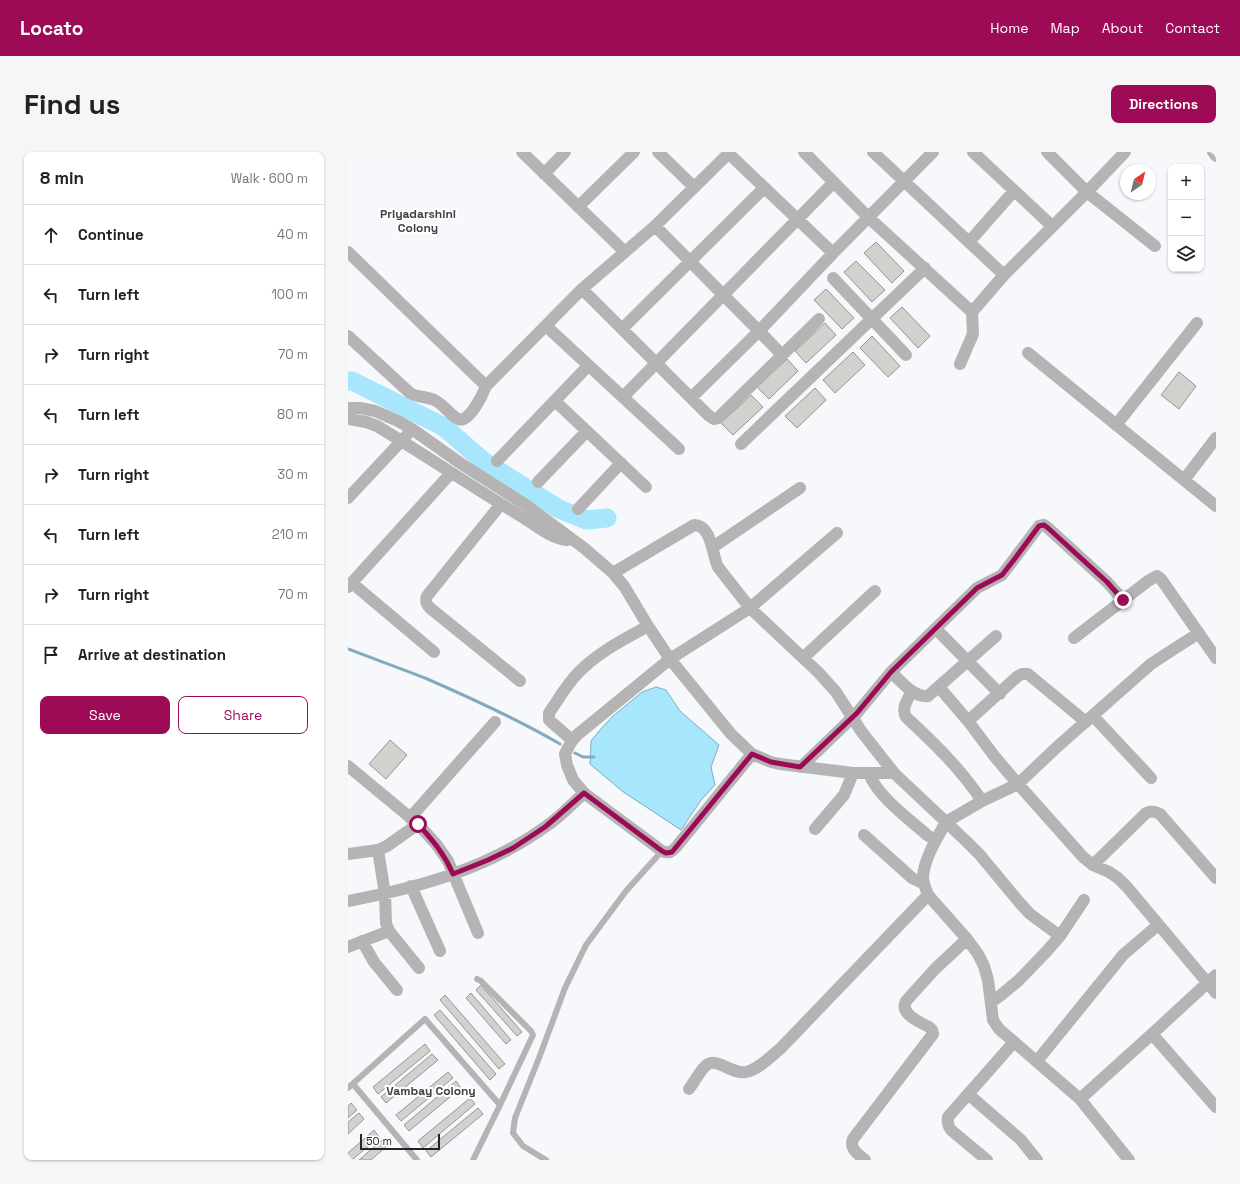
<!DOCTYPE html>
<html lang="en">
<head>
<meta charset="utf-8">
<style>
	body { margin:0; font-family:"Space Grotesk",sans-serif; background:#f6f6f6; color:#222 }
	.controls { position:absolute; right:12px; top:12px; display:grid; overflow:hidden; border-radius:8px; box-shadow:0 1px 3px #0004 }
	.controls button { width:36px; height:36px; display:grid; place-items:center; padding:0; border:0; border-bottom:1px solid #e0e0e0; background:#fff; color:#222; font:20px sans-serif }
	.compass { position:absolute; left:772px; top:12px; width:36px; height:36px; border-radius:50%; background:#fff; box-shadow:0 1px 3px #0004; rotate:35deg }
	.scale { position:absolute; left:12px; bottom:10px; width:80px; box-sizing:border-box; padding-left:4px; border:2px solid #242426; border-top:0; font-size:11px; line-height:14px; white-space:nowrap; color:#242426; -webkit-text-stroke:3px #fff; paint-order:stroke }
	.stop { position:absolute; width:12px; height:12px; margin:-9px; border:3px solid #9d0b57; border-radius:50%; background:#fff }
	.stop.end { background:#9d0b57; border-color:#fff; box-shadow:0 1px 4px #0008 }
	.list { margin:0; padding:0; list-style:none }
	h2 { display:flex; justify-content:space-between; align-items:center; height:52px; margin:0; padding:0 16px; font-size:17px }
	h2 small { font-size:13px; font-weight:400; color:#767676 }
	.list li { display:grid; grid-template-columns:26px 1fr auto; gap:12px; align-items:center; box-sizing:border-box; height:60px; padding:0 16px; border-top:1px solid #e0e0e0 }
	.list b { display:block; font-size:15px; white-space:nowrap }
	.list em { font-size:13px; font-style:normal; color:#767676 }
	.actions { display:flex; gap:8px; padding:12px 16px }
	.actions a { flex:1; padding:9px 0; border:1px solid #9d0b57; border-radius:8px; text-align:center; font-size:14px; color:#9d0b57 }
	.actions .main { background:#9d0b57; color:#fff }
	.icon { flex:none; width:22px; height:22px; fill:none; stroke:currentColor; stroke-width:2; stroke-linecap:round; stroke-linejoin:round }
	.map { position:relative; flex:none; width:868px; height:1008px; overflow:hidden; border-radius:8px }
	header { display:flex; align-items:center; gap:24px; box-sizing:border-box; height:56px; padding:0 20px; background:#9d0b57; color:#fff }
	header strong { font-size:19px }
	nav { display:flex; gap:22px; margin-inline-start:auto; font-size:14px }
	.intro { display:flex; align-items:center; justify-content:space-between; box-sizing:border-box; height:96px; padding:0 24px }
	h1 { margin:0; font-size:28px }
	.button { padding:10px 18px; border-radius:8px; background:#9d0b57; color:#fff; font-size:14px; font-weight:700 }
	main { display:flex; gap:24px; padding:0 24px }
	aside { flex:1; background:#fff; border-radius:8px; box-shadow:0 1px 3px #0004 }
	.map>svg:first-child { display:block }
	.water { fill:#a8e6fe; stroke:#80acbd }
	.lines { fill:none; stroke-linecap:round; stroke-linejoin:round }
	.stream { stroke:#80acbd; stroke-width:3 }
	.river { stroke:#a8e6fe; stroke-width:19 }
	.building { fill:#d3d1ce; stroke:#979592 }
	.service { stroke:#b5b3b3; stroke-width:6 }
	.minor { stroke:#b5b3b3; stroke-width:12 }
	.route { stroke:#9d0b57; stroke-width:5 }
	.labels { text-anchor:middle; stroke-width:4; stroke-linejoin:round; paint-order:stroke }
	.neighbourhood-label { font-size:12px; font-weight:bold; fill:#3f4144; stroke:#fff }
</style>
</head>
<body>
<header>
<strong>Locato</strong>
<nav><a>Home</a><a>Map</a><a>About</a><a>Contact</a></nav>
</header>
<div class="intro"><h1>Find us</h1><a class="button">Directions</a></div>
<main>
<aside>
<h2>8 min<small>Walk · 600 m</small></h2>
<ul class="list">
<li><svg class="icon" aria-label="ahead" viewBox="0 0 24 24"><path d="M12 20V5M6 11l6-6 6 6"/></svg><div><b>Continue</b></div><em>40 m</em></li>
<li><svg class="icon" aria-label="left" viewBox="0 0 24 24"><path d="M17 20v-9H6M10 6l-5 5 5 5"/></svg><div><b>Turn left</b></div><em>100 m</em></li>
<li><svg class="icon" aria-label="right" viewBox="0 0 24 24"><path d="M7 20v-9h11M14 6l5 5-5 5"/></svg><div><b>Turn right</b></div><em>70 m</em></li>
<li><svg class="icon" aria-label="left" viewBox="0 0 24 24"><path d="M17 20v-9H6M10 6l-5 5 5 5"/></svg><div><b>Turn left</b></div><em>80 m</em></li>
<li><svg class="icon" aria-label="right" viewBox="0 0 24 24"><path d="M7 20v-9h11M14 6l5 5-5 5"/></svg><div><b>Turn right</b></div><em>30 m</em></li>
<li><svg class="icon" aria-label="left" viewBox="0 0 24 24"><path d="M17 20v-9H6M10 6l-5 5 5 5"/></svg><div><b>Turn left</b></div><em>210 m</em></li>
<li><svg class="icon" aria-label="right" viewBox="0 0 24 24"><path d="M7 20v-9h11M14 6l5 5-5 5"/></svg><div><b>Turn right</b></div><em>70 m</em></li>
<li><svg class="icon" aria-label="arrive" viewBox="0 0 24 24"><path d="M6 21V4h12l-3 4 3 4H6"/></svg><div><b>Arrive at destination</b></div></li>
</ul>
<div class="actions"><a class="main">Save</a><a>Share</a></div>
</aside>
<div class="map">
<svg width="868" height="1008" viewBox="0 0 868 1008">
	<rect width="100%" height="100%" fill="#f6f8fc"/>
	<path class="water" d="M 308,535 L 318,538 L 332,559 L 371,593 L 363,615 L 367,633 L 353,648 L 333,678 L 274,639 L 242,612 L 243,589 L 251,579 L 264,565 L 294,540 Z"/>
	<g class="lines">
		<path class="stream" d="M 0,497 C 26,507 52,516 77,526 C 123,546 169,567 212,592
			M 227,601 L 235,605 L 246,605"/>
		<path class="river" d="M 0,229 L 4,229 L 96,275 L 135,309 L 211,357 L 238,368 L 259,366"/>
	</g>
	<path class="building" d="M 528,90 L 556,119 L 544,131 L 516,101 Z
		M 508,109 L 537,138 L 524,150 L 496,120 Z
		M 478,137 L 506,166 L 494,177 L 466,148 Z
		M 554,155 L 582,184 L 570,196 L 542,166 Z
		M 477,171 L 488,183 L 458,211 L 447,199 Z
		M 524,184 L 552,214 L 540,225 L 512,196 Z
		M 505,200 L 517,213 L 487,241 L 475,228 Z
		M 439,207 L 450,219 L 421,247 L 409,235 Z
		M 831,220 L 848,234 L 831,257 L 813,243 Z
		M 467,236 L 478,248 L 449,276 L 437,264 Z
		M 403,243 L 415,255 L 385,283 L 373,271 Z
		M 42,588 L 59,603 L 38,627 L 21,612 Z
		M 133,833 L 174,880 L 169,884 L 128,838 Z
		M 123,841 L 163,888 L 158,892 L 118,846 Z
		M 97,843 L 157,912 L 151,917 L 92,848 Z
		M 92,858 L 148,922 L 142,928 L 86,863 Z
		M 77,892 L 82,899 L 30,942 L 25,935 Z
		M 84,902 L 90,908 L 38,951 L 33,945 Z
		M 100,920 L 105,926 L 53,969 L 48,963 Z
		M 108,929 L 113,936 L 61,979 L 56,973 Z
		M 122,946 L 127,952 L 75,996 L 70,989 Z
		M 3,951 L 9,958 L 0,966 L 0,954 Z
		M 130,956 L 135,962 L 83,1005 L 78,999 Z
		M 11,961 L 16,967 L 0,982 L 0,970 Z
		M 26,978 L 31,985 L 4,1008 L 0,1008 L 0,1001 Z
		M 34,988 L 39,994 L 23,1008 L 11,1008 Z"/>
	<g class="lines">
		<path class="service" d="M 5,932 L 69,1008
			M 0,936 L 77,867 L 152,953
			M 125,1008 L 152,953 L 185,883 L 183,879 L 133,829 L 129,827
			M 198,1008 L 175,994 L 165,981 L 167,966 L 191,906 L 217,836 L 238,793 L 278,739 L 314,699"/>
		<path class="minor" d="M 174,0 L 277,100
			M 310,0 L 346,35
			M 379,0 L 485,101
			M 456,0 L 520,65 L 624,160 L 656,123 L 739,40 L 777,0
			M 525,0 L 656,123
			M 625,0 L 704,74
			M 699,0 L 739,40 L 807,94
			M 865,0 L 868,4
			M 196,22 L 217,0
			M 230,55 L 286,0
			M 307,74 L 411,179 L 490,96 L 585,0
			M 621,90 L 666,39
			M 0,100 L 138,234 L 234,137 L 307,74 L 382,0
			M 485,126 L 558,203
			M 234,137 L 360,263 L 366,267 L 370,266 L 471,167
			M 198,174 L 331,297
			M 274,177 L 416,36
			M 0,184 L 62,241 C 70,246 80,244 88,249 C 96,253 102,263 110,267 C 121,272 135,242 138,234
			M 680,201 L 868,354
			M 612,212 L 625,182 L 624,160
			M 275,245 L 486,30
			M 343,246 L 411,179 L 434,203
			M 207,249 L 298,335
			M 0,256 L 12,256 L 27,259 L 50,269 L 64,277 L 112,311 L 178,353 L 236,396 L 265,421 L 276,434 L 300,474 L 322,507 L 383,582 L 404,602 L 423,610 L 432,612 L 505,621 L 546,621 L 598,670 C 589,686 576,707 575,725 C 575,731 578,737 580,743 L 619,787 L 630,802 L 636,814 L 640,828 L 645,868 L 651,877 L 732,947 L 804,882 L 868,823
			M 0,267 L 18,270 L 29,274 C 77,303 123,334 171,363 C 185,371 203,387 219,388
			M 768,273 L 849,171
			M 393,292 L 577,116
			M 149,309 L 240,214
			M 836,328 L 868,286
			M 190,330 L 239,279
			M 0,346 L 59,283
			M 153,352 L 79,444 C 77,449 78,452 82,456 L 172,529
			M 230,357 L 273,311
			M 365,395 L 452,336
			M 265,421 L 346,373 C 364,373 364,403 370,415 L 402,456 L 471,521 L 488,540 L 513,579 L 546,621
			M 4,431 L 86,500
			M 0,435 L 103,321
			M 588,477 L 652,542
			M 726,486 L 800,429 L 809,424 L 813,427 L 868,506
			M 455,506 L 527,439
			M 543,520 C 553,529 566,546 580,544 L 648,484
			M 591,535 L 620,569 L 647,605 L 670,632 L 735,705 L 745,713 L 761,720 L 770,726 L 779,735 L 868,841
			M 564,539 C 560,547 553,556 558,565 C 586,591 613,617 634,649
			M 745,564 L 803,626
			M 620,569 L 670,524 L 674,522 L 680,522 L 738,570
			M 224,588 L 201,568 L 201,561 C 210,548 219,532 230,521 C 250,500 275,488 300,474
			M 404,602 L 329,694 C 324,700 321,702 314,699 L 236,641 L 225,628 L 219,613 L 217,602 L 223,590 L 229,583 L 322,507 L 402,456 L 489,381
			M 0,614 L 70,672 L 88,692 L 100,709 L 130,781
			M 453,615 L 509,561 L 543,520 L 629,436 L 654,423 L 691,374 L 696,373 L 700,376 L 759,430 L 775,448
			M 521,621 C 528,643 561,667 579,683 L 587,688
			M 62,666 L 147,570
			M 467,677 L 496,643 L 505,621
			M 516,683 L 564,726 L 576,732
			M 30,698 L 37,742 L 38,771 L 41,779 L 71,816
			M 0,702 L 30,698 L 39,694 L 70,672
			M 745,713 L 798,661 C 803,659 806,659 812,662 L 868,726
			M 63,734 L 92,799
			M 0,749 C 69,736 139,717 197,675 C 211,666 223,653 236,641
			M 712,784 L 682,762 L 671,750 L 632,703 L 618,689 L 598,670 L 634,649 L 670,632 L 709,595 L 803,512 L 829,495 L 851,481
			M 14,789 L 26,810 L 49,838
			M 0,795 L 41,779
			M 643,850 L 653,843 L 670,829 L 698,800 L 712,784 L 736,748
			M 804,882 L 868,955
			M 689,909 L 775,803 L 810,773
			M 341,937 C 346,931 353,916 360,912 C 370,906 385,923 398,920 C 411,917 422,905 432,897 L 580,743
			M 620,942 L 673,988 L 689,1008
			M 732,947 L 781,1008
			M 517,1008 C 510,1002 501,997 505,987 L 585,882 L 584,878 L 581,875 C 572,870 551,862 558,849 L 587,817 L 619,787
			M 639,1008 L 603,978 C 600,974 599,971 600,965 L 666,890"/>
	</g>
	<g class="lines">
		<path class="route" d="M 70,672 C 85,689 96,701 105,722 L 140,708 L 165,696 L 197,675 L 236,641 L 314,699 L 318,701 L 324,700 L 404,602 L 423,610 L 452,615 L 509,561 L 543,520 L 629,436 L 654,423 L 665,409 L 691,374 L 696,373 L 700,376 L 759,430 L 775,448"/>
	</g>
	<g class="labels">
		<g class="neighbourhood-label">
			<text x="70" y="66">Priyadarshini<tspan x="70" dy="14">Colony</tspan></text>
			<text x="83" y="943">Vambay Colony</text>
		</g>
	</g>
</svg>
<div class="controls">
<button>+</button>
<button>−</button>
<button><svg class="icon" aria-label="layers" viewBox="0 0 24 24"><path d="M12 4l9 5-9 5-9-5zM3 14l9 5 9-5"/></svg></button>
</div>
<svg class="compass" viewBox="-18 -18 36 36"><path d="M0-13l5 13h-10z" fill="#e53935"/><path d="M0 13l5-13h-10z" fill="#767676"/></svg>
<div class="scale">50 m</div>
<div class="stop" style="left:70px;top:672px"></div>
<div class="stop end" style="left:775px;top:448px"></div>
</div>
</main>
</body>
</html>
